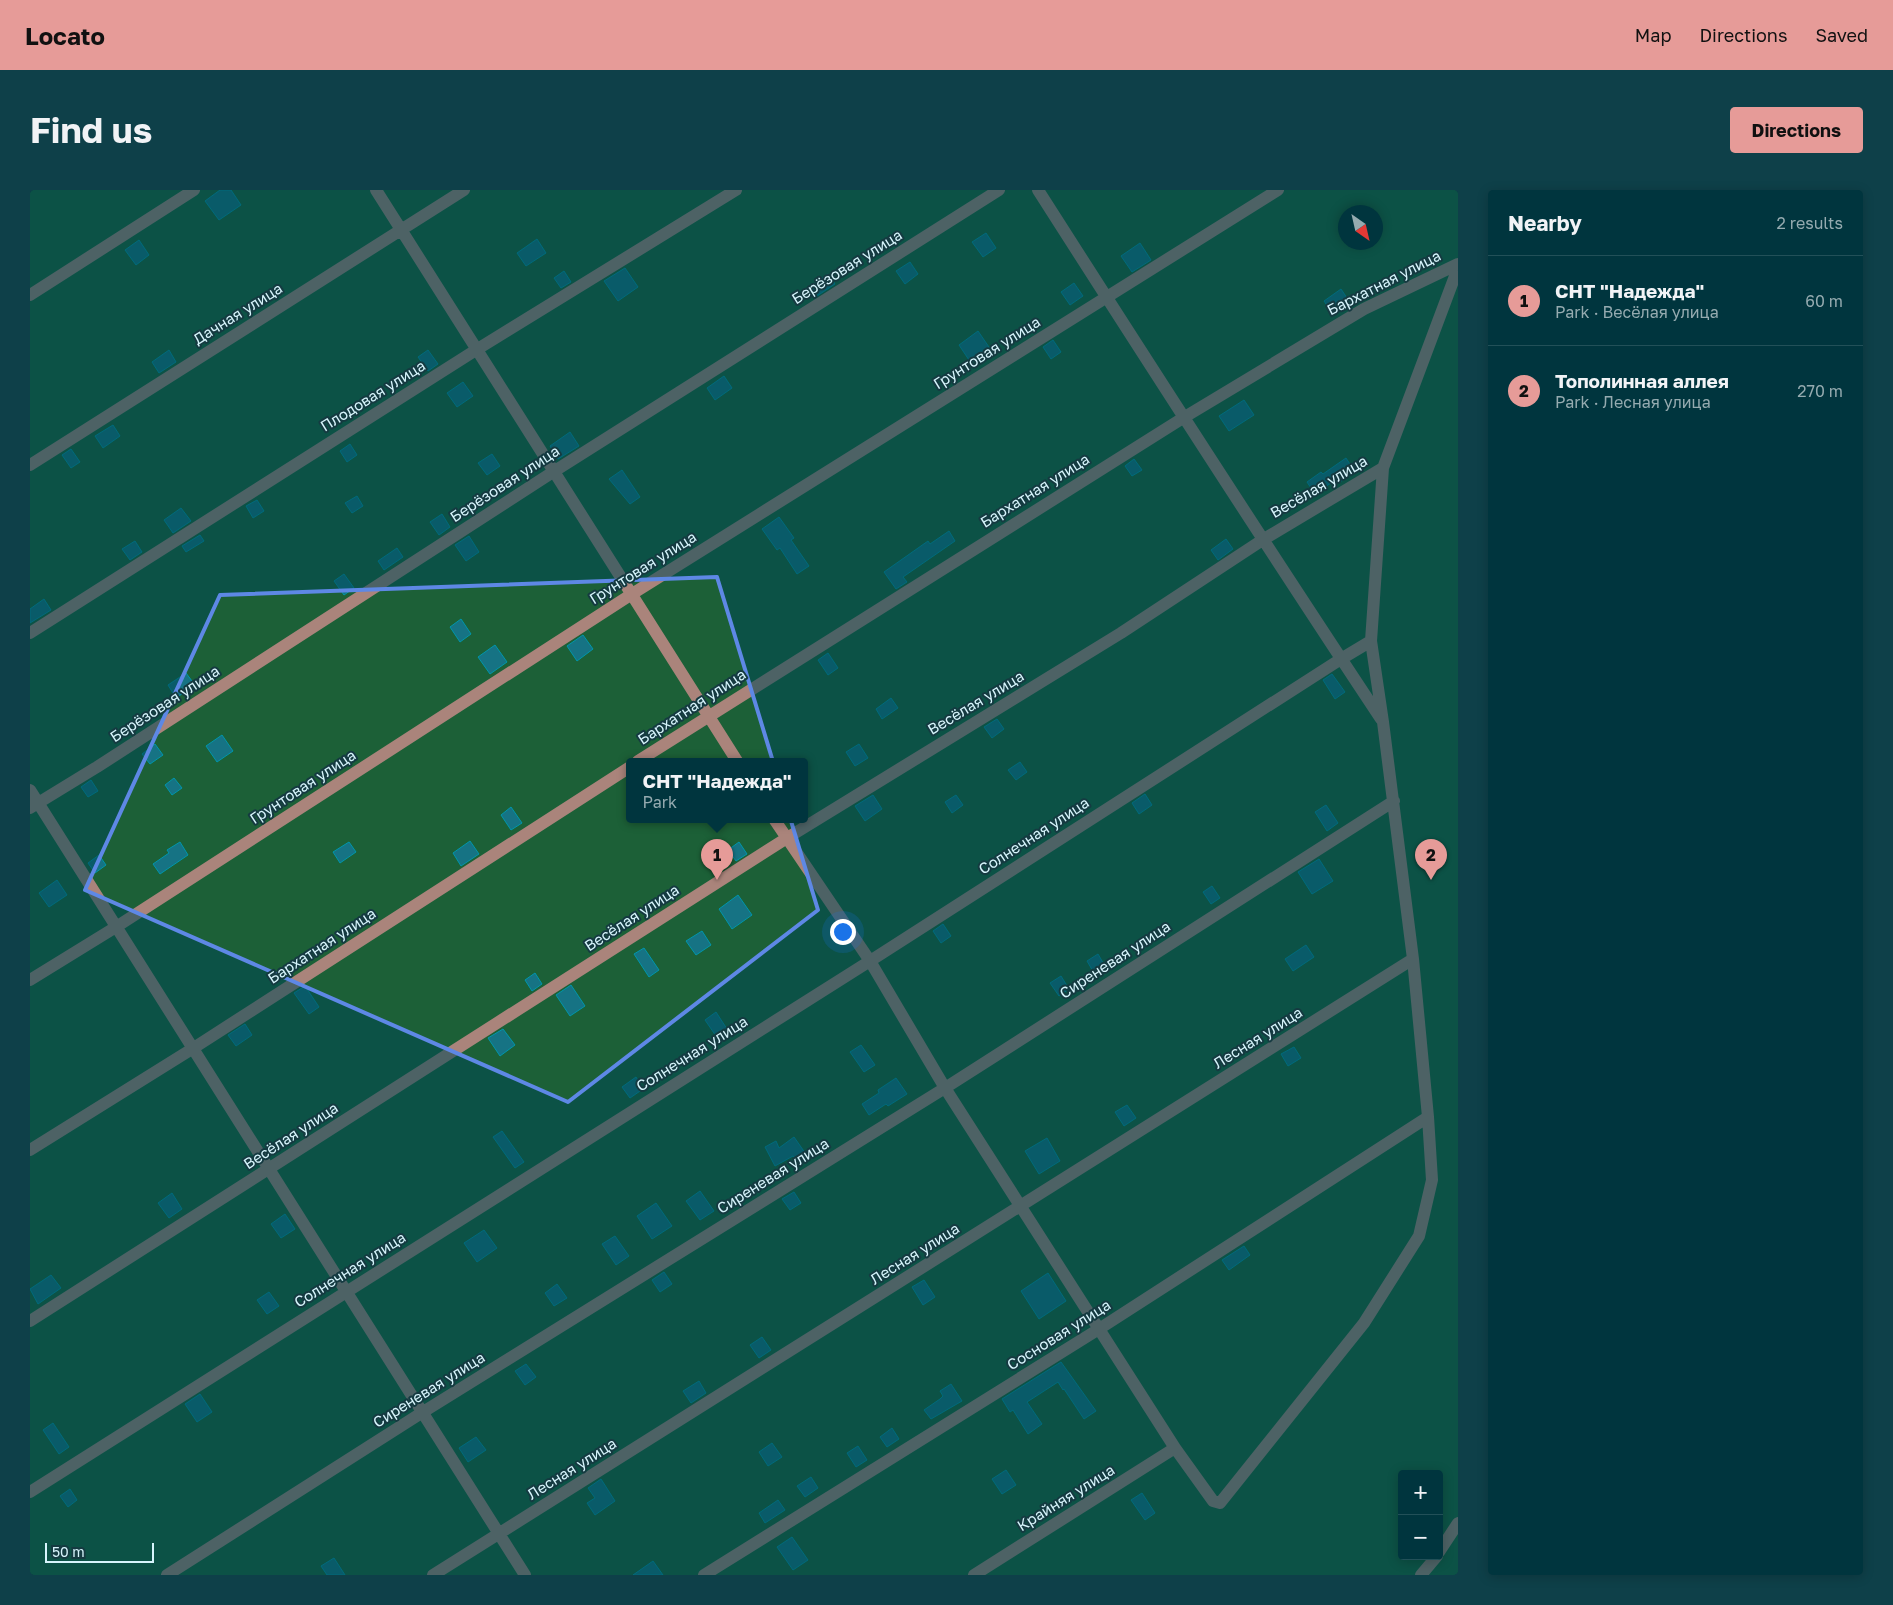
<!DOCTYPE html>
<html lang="en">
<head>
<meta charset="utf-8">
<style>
	body { margin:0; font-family:"Golos Text",sans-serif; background:#0e4049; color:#f1f3f6 }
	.controls { position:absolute; right:15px; bottom:15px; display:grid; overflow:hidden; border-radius:5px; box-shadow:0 2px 12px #0003 }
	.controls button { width:45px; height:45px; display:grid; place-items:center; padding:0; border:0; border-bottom:1px solid #225058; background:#00353e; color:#f1f3f6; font:25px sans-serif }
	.compass { position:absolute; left:1308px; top:15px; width:45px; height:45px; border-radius:50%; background:#00353e; box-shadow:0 2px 12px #0003; rotate:146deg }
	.scale { position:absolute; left:15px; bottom:12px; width:109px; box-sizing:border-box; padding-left:5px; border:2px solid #d7f5fc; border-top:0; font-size:14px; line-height:18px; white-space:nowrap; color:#d7f5fc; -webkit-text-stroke:4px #153a41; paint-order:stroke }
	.you { position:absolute; left:812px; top:741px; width:18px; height:18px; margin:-12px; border:4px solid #fff; border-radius:50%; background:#1a73e8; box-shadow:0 0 0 8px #1a73e833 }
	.badge { display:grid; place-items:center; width:32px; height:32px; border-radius:50%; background:#e69b98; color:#111; font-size:16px; font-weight:700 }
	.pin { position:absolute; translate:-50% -41px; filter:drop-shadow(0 1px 2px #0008) }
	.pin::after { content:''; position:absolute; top:26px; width:18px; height:15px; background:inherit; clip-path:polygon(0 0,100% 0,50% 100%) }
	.popup { position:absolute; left:596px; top:568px; width:182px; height:65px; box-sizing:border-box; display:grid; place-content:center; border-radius:5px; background:#00353e; filter:drop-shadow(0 1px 4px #0005); font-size:16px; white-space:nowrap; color:#95abb0 }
	.popup b { font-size:19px; color:#f1f3f6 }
	.popup::after { content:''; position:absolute; left:50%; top:100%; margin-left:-10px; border:10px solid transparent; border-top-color:#00353e }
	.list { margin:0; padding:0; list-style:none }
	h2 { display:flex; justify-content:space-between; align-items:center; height:65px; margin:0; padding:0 20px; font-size:21px }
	h2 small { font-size:16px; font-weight:400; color:#95abb0 }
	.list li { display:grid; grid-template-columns:32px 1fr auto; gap:15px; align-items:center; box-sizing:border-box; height:90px; padding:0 20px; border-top:1px solid #225058 }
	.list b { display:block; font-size:19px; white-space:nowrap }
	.list p { margin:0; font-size:16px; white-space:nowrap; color:#95abb0 }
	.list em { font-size:16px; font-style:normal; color:#95abb0 }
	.map { position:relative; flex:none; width:1428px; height:1385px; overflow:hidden; border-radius:5px }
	header { display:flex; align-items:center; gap:30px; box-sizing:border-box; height:70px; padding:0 25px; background:#e69b98; color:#111 }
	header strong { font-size:24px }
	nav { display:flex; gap:28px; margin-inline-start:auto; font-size:18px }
	.intro { display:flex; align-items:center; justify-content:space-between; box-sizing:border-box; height:120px; padding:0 30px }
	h1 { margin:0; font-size:35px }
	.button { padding:12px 22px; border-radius:5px; background:#e69b98; color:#111; font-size:18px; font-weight:700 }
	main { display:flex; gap:30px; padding:0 30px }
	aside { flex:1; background:#00353e; border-radius:5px; box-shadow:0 2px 12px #0003 }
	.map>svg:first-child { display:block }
	.green { fill:#1c6037; fill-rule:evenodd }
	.building { fill:#167384; stroke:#0096ac }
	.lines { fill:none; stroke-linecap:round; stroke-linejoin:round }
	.minor { stroke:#aa847b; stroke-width:12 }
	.marked { fill:none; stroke:#5e88e5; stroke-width:4; stroke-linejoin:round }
	.labels { text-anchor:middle; stroke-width:4; stroke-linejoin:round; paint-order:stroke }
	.street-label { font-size:15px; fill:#d7f5fc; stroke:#153a41 }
</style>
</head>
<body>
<header>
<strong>Locato</strong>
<nav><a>Map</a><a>Directions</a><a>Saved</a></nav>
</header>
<div class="intro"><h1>Find us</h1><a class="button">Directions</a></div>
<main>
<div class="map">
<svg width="1428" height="1385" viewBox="0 0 1428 1385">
	<rect width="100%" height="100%" fill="#004753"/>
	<path class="green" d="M 0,0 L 1428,0 L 1428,1385 L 0,1385 ZM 1316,22 L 1346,22 L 1346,52 L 1316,52 ZM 600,571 L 774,571 L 774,629 L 600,629 ZM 1372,1284 L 1409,1284 L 1409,1366 L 1372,1366 Z"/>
	<path class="building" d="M 190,0 L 201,0 L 211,15 L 189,30 L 175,11 Z
		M 956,43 L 966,58 L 953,67 L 942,52 Z
		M 507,49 L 516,63 L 496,76 L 487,63 Z
		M 109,50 L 119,65 L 106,75 L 95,60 Z
		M 1110,53 L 1121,70 L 1102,82 L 1091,66 Z
		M 880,72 L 888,84 L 875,94 L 866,81 Z
		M 595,78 L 608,97 L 588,111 L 574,91 Z
		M 534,81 L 541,92 L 531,98 L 524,88 Z
		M 798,84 L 805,94 L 787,106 L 781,96 Z
		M 1044,93 L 1053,106 L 1040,115 L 1031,102 Z
		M 1311,99 L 1319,111 L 1302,123 L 1294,111 Z
		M 948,141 L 961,160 L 941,173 L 929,155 Z
		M 1023,150 L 1031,162 L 1021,169 L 1013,157 Z
		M 139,160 L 146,172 L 129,183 L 122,172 Z
		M 398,160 L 408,174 L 398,181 L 388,167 Z
		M 694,186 L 702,198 L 685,210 L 677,198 Z
		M 433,192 L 443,206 L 427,217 L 417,203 Z
		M 1214,210 L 1224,225 L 1199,241 L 1189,226 Z
		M 83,235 L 90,246 L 73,258 L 65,246 Z
		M 540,242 L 549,256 L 528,269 L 520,256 Z
		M 320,254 L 327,265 L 317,272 L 310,261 Z
		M 41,259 L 50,272 L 41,278 L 32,265 Z
		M 462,264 L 470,276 L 457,285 L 448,273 Z
		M 1316,268 L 1325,282 L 1310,292 L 1308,288 L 1285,304 L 1277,292 L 1291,282 L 1293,284 Z
		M 1104,269 L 1112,280 L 1102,286 L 1095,276 Z
		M 592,280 L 610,307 L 600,314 L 579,289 Z
		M 327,306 L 333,316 L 322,323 L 315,313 Z
		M 227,310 L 234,321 L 223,328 L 216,316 Z
		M 151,318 L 161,331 L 143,343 L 134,330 Z
		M 412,324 L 420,337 L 409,345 L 400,332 Z
		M 749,327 L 764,348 L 761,350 L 779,376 L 767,384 L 750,358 L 747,360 L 732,339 Z
		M 919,341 L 925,351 L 873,387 L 877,392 L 866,399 L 854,382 L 898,351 L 900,354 Z
		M 170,345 L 174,351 L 156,362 L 152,356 Z
		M 439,346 L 449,362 L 436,371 L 425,355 Z
		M 1196,349 L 1203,359 L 1188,370 L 1181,360 Z
		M 105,351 L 112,362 L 100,370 L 92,359 Z
		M 367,358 L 373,367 L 354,380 L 348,371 Z
		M 314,384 L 324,398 L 314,405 L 304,391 Z
		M 14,409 L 21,420 L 0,433 L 0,419 Z
		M 431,429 L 441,444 L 430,452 L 420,437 Z
		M 553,445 L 563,459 L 547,471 L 537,456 Z
		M 465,455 L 477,472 L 460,484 L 448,467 Z
		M 798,463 L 808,478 L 798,485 L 788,470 Z
		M 156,483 L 165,495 L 146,508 L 138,495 Z
		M 1302,484 L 1315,502 L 1305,509 L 1293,490 Z
		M 861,508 L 868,518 L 852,529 L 846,519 Z
		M 967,529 L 974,539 L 962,548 L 954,537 Z
		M 192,545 L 203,561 L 187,572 L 176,556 Z
		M 125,554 L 133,565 L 120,574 L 112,564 Z
		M 829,554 L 838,568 L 825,576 L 816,562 Z
		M 990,572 L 997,582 L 986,590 L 978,580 Z
		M 144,588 L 152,598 L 142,605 L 135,595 Z
		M 61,590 L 68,601 L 58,607 L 51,597 Z
		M 1115,604 L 1122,615 L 1109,624 L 1102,613 Z
		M 843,605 L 852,619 L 835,631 L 825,616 Z
		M 926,605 L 933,615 L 922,623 L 915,612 Z
		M 1296,615 L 1308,633 L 1297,641 L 1285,622 Z
		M 481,617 L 492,633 L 481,640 L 471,625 Z
		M 440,651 L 449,664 L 431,676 L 423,663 Z
		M 150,652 L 158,665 L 130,684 L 123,674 L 139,663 L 137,660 Z
		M 319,652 L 326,662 L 310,673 L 303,662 Z
		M 709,652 L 717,664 L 706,671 L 698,660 Z
		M 69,665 L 76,675 L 65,683 L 58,673 Z
		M 1289,669 L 1303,691 L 1282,704 L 1268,682 Z
		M 27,690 L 37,705 L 19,717 L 9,703 Z
		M 1182,696 L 1190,708 L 1181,714 L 1173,702 Z
		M 708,705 L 722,725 L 702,739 L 689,719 Z
		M 913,734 L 921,746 L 911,753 L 903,741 Z
		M 672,741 L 681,755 L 666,765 L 656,751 Z
		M 1276,755 L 1284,767 L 1263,781 L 1255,769 Z
		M 614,758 L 629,780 L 619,787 L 604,764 Z
		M 1068,764 L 1075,776 L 1064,783 L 1057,771 Z
		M 505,783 L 512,794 L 502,801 L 495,790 Z
		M 1031,786 L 1039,799 L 1029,806 L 1020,793 Z
		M 541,795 L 555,816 L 540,826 L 526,805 Z
		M 275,796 L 289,817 L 279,824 L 264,803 Z
		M 686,822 L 697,839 L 686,846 L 675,830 Z
		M 215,834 L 222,845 L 206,856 L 198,845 Z
		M 473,839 L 485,855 L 470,866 L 458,848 Z
		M 831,855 L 845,875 L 834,882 L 820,862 Z
		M 1264,857 L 1271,868 L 1258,876 L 1251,864 Z
		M 606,887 L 613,899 L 600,908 L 592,897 Z
		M 866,888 L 877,904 L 858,916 L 856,914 L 839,925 L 832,914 L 849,903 L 848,900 Z
		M 1097,915 L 1106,928 L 1094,936 L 1085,922 Z
		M 472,941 L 494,972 L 485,978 L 463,947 Z
		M 764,947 L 778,967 L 768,974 L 763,966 L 745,976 L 735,957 L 746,951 L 749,958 Z
		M 1017,948 L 1030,971 L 1009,984 L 995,961 Z
		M 670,1001 L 684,1021 L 670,1030 L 656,1011 Z
		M 764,1002 L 771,1013 L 760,1020 L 752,1009 Z
		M 142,1003 L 152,1019 L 139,1028 L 128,1013 Z
		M 626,1013 L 642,1036 L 622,1049 L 607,1026 Z
		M 255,1024 L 265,1039 L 251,1048 L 241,1034 Z
		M 454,1040 L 467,1058 L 447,1072 L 434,1053 Z
		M 585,1046 L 599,1066 L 586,1075 L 572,1054 Z
		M 1214,1056 L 1220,1065 L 1199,1080 L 1192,1070 Z
		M 634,1082 L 642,1094 L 630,1102 L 622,1090 Z
		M 1018,1083 L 1036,1111 L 1009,1129 L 991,1101 Z
		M 21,1085 L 31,1098 L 8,1114 L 0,1099 Z
		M 894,1090 L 905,1107 L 893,1115 L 882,1097 Z
		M 527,1094 L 537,1108 L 524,1116 L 515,1103 Z
		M 239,1102 L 249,1116 L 237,1124 L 227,1110 Z
		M 732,1147 L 741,1160 L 729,1168 L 720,1155 Z
		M 1031,1172 L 1066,1221 L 1054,1229 L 1034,1199 L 1033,1200 L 1028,1192 L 997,1212 L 1012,1234 L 998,1244 L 983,1220 L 980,1222 L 972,1209 Z
		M 496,1174 L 506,1187 L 495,1195 L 485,1181 Z
		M 669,1191 L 676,1203 L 661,1213 L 653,1201 Z
		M 921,1194 L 932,1211 L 901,1229 L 894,1220 L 910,1209 L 913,1206 L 910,1201 Z
		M 170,1204 L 182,1222 L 167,1232 L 155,1214 Z
		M 23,1233 L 39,1257 L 29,1264 L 13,1240 Z
		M 862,1238 L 869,1249 L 857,1257 L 850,1247 Z
		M 446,1247 L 456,1260 L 438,1272 L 429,1258 Z
		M 742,1253 L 752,1267 L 738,1276 L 729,1262 Z
		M 828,1256 L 837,1270 L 826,1277 L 817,1263 Z
		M 976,1280 L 986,1295 L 972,1304 L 962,1289 Z
		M 781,1287 L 788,1298 L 775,1307 L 767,1296 Z
		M 571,1289 L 585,1311 L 565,1325 L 557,1313 L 565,1308 L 558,1298 Z
		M 40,1299 L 47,1310 L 38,1317 L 30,1306 Z
		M 1112,1303 L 1125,1323 L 1115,1330 L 1101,1310 Z
		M 748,1310 L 755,1320 L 735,1333 L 729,1323 Z
		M 762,1347 L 778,1370 L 763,1380 L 747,1357 Z
		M 304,1368 L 315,1385 L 297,1385 L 291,1376 Z
		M 623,1371 L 633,1385 L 603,1385 Z"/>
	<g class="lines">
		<path class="minor" d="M 346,0 L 707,571
			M 1008,0 C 1121,177 1235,354 1351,529
			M 0,105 L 164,0
			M 0,275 L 434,0
			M 0,443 L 446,160 L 706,0
			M 608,571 L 1153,228 L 1334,119 L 1428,74
			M 0,600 L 495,1385
			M 0,618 L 67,577 L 523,282 L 969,0
			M 744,629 L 840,771 L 915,898 L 1145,1258 L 1183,1311 L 1190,1313 L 1334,1133 L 1389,1046 L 1402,990 L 1398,927 L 1383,769 L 1353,532 L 1341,451 L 1353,278 L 1428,78
			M 0,790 L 86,737 L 602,404 L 1248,0
			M 0,960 L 162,859 L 600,577
			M 0,1131 L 757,648 L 1091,443 L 1234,349 L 1353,278
			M 0,1302 L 840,771 L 1311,469 L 1341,451
			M 1409,1362 L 1428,1333
			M 137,1385 L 393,1222 L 915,898 L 1364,611
			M 403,1385 L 1383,769
			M 674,1385 L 1069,1139 L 1398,927
			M 944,1385 L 1145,1258
			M 1391,1385 L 1407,1366"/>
	</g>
	<path d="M0 0H1428V1385H0ZM 687,387 L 788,720 L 538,912 L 55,700 L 190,405 Z" fill="#004753" fill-opacity=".55" fill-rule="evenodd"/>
	<path class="marked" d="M 687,387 L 788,720 L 538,912 L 55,700 L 190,405 Z"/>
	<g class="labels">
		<g class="street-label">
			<text transform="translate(817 77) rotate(-32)" y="5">Берёзовая улица</text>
			<text transform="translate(1354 93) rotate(-27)" y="5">Бархатная улица</text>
			<text transform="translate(208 124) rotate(-32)" y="5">Дачная улица</text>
			<text transform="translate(957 163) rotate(-32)" y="5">Грунтовая улица</text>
			<text transform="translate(343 206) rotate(-32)" y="5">Плодовая улица</text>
			<text transform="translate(475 294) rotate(-33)" y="5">Берёзовая улица</text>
			<text transform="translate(1289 297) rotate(-30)" y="5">Весёлая улица</text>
			<text transform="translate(1005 301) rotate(-32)" y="5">Бархатная улица</text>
			<text transform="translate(613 378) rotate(-32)" y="5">Грунтовая улица</text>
			<text transform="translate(946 513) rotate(-31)" y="5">Весёлая улица</text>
			<text transform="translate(135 514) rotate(-33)" y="5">Берёзовая улица</text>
			<text transform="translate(662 517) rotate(-33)" y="5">Бархатная улица</text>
			<text transform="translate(273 597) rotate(-33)" y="5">Грунтовая улица</text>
			<text transform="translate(1004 646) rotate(-33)" y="5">Солнечная улица</text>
			<text transform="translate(602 728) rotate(-33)" y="5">Весёлая улица</text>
			<text transform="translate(292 756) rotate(-33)" y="5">Бархатная улица</text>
			<text transform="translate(1085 770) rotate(-33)" y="5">Сиреневая улица</text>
			<text transform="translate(1228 848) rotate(-32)" y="5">Лесная улица</text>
			<text transform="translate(662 864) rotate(-32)" y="5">Солнечная улица</text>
			<text transform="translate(261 946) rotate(-33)" y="5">Весёлая улица</text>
			<text transform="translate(743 986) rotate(-32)" y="5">Сиреневая улица</text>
			<text transform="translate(885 1064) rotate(-32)" y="5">Лесная улица</text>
			<text transform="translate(320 1080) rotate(-32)" y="5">Солнечная улица</text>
			<text transform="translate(1029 1145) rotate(-32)" y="5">Сосновая улица</text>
			<text transform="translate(399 1200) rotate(-32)" y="5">Сиреневая улица</text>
			<text transform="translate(542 1279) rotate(-32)" y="5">Лесная улица</text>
			<text transform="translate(1036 1308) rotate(-32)" y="5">Крайняя улица</text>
		</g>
	</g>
</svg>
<div class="controls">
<button>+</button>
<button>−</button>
</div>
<svg class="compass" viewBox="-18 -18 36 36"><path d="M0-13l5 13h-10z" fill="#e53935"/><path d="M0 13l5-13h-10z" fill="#95abb0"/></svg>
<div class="scale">50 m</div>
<div class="you"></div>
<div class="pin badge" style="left:687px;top:690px">1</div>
<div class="popup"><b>СНТ &quot;Надежда&quot;</b>Park</div>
<div class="pin badge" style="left:1401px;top:690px">2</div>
</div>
<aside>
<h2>Nearby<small>2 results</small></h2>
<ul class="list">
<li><span class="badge">1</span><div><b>СНТ &quot;Надежда&quot;</b><p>Park · Весёлая улица</p></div><em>60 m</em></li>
<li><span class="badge">2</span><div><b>Тополинная аллея</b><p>Park · Лесная улица</p></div><em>270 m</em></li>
</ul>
</aside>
</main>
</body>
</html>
